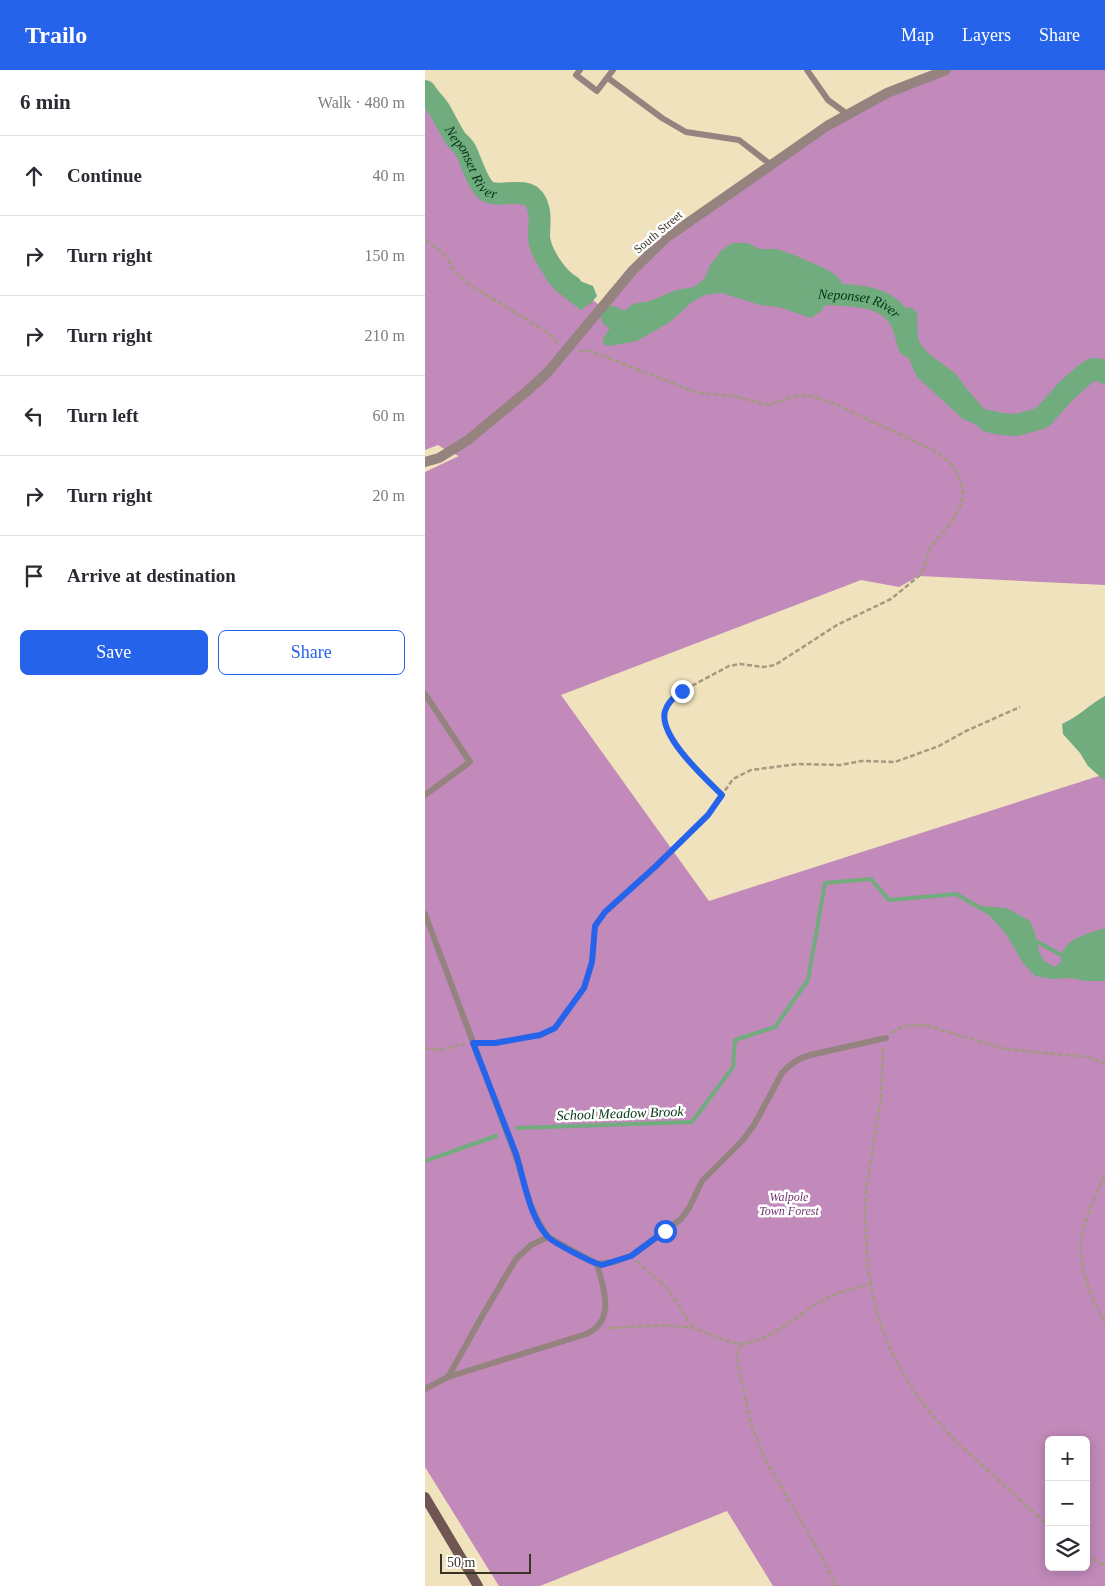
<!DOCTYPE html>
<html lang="en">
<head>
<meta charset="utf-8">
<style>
	body { margin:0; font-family:Georgia,serif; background:#f7f7f7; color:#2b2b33 }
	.controls { position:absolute; right:15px; bottom:15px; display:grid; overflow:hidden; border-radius:8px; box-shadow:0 2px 12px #0003 }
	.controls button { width:45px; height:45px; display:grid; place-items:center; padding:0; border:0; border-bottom:1px solid #e1e1e2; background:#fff; color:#2b2b33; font:25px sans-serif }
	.scale { position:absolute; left:15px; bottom:12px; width:91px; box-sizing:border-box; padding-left:5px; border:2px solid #383324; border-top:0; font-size:14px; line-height:18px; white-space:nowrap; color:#383324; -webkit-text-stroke:4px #fff; paint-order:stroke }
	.stop { position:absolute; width:15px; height:15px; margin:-11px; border:4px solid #2563eb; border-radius:50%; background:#fff }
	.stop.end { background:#2563eb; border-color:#fff; box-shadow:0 1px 5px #0008 }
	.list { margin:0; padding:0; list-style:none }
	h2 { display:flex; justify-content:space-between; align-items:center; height:65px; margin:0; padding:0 20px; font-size:21px }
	h2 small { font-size:16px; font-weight:400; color:#7c7c81 }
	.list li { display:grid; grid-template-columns:32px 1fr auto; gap:15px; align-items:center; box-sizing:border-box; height:80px; padding:0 20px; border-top:1px solid #e1e1e2 }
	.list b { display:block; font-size:19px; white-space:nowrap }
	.list em { font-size:16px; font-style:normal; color:#7c7c81 }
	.actions { display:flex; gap:10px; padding:15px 20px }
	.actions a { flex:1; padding:11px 0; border:1px solid #2563eb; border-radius:8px; text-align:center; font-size:18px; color:#2563eb }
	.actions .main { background:#2563eb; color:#fff }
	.icon { flex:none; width:28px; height:28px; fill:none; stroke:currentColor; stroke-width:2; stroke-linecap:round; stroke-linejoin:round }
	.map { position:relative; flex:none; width:680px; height:1516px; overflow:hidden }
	header { display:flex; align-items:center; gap:30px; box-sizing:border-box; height:70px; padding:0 25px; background:#2563eb; color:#fff }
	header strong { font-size:24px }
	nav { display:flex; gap:28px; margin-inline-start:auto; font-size:18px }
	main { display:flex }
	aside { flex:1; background:#fff }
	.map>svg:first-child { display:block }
	.forest { fill:#c18aba; fill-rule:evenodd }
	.water { fill:#70ac7e }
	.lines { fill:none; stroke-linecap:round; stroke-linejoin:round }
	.stream { stroke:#70ac7e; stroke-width:4 }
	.river { stroke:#70ac7e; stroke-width:22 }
	.path { stroke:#a49a7e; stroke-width:2.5; stroke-dasharray:5 2.5; stroke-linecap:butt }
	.service { stroke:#958380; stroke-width:6 }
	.tertiary { stroke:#958380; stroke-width:10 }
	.secondary { stroke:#6f5652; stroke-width:10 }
	.route { stroke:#2563eb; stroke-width:6 }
	.labels { text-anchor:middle; stroke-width:5; stroke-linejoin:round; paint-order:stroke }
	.street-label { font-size:12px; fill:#383324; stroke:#fff }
	.park-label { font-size:12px; font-style:italic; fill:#73326e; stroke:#fff }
	.water-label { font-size:14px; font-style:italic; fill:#033315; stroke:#fff }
</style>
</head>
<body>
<header>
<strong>Trailo</strong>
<nav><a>Map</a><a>Layers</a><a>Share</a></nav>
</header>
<main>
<aside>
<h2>6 min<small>Walk · 480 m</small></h2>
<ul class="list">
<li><svg class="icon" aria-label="ahead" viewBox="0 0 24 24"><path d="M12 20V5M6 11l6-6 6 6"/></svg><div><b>Continue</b></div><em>40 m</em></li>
<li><svg class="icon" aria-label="right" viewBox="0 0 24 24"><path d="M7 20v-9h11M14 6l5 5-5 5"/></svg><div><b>Turn right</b></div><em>150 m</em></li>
<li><svg class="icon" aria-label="right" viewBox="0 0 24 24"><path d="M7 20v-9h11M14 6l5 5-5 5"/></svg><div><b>Turn right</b></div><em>210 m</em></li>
<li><svg class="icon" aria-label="left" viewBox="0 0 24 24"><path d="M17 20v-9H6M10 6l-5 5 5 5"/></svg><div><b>Turn left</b></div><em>60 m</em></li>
<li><svg class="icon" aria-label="right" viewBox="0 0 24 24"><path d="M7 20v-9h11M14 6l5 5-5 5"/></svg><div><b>Turn right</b></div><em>20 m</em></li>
<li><svg class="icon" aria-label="arrive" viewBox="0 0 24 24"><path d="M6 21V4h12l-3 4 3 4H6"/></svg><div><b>Arrive at destination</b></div></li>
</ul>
<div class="actions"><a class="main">Save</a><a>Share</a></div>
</aside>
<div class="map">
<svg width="680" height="1516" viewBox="0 0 680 1516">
	<rect width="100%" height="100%" fill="#efe2bd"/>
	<path class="forest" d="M 521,0 L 680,0 L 680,515 L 494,506 L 474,517 L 436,510 L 136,625 L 284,831 L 680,704 L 680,1516 L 348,1516 L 302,1441 L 115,1516 L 74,1516 L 0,1397 L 0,402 L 34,386 L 24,382 L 13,375 L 0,380 L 0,21 L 13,38 L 31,68 L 41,80 L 55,112 L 62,120 L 73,124 L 89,123 L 102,125 L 108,128 L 113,137 L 114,169 L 127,199 L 177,237 L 224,184 L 402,56 ZM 624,1370 L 661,1370 L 661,1497 L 624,1497 Z"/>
	<path class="water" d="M 307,173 L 323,173 L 334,179 L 352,179 L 369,185 L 401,199 L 412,206 L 419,216 L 418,226 L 415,231 L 402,233 L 395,242 L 386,248 L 354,237 L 335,235 L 297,223 L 280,225 L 267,232 L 245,252 L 212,271 L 184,276 L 178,274 L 178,269 L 188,253 L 198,242 L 208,234 L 225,231 L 251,220 L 269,217 L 280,208 L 285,195 L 296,181 Z
		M 130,191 L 138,196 L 147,208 L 168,216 L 172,226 L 166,233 L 156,240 L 130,220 L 120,208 L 121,198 Z
		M 486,237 L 492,243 L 493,271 L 503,283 L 531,304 L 542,319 L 558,338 L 592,355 L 582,361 L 571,363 L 538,349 L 492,307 L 475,269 L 474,248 L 479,239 Z
		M 680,626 L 680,711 L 663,696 L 655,683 L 638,664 L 637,654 C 653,647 665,634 680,626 Z
		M 556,836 L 582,838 L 605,851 L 610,863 L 614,882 L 620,892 L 630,897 L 636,892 C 635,869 662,864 680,858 L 680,911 L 660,911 L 646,908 L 627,909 L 610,906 L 598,893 L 581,864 Z"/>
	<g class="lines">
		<path class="stream" d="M 609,870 L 640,887
			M 92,1058 L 267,1052 L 308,997 L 310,970 L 350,957 L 383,910 L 400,813 L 446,809 L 464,830 L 531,824 L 564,843
			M 0,1091 L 71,1066"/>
		<g class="river">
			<path id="s1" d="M 0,21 C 4,28 10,33 14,39 C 20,49 25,60 31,69 C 34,73 39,76 41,81 C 46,91 53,115 62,121 C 75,129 99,116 109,129 C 117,140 114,155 114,167 C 115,183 132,208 146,216"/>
			<path id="s2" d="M 387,223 C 414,226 455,221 473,246 C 479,254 481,266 484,276"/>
			<path d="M 187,247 C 202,255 205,256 220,247"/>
			<path d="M 563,351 L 576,354 L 592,355 L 617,348 L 641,321 L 659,305 L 668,299 L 676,300 L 680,303"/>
		</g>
		<path class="path" d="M 0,170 L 14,180 L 23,189 L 30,202 L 48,217 L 109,254 L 123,263 L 134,274
			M 154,281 L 165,281 L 273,323 L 308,326 L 343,335 L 374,325 L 386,326 L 410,334 L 508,380 L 525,393 L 532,402 L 538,421 L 536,435 L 526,453 L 505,478 L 498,500 L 494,506 L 466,529 L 412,555 L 350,595 L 338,597 L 315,594 L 304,596 L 257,621 L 245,631 L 239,643 L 244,663 L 263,692 L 297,725
			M 466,963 L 479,956 L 500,955 L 580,979 L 662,987 L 680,993
			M 58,973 L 70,973 L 115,965 L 130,958 L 159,918 L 167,892 L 171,856 L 180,842 L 231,796 L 283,745 L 308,709 L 326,700 L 373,694 L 415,695 L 437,691 L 470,692 L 514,676 L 541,661 L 595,637
			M 0,978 L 15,980 L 40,974
			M 680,1106 C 671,1122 658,1153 656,1171 C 654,1199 666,1229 680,1252
			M 212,1191 L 243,1219 L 268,1258
			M 446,1214 L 443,1201 L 440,1145 L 441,1119 L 456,1029 L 458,978
			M 183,1258 C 210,1257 240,1253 267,1258 C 284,1262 304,1276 322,1273 C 352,1268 375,1241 402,1228 C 415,1221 431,1218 446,1214 C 454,1263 473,1301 503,1340 C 510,1349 519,1357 526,1367 L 624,1456
			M 316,1274 L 312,1285 L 313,1295 L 327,1357 L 340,1389 L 394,1482 L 411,1516
			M 661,1485 L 680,1496"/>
		<path class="service" d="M 155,0 L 151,5 L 172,21 L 188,0
			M 382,0 L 403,30 L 422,44
			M 183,8 L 237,48 L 261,62 L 314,70 L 345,94
			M 0,624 L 45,692 L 0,725
			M 0,844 L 91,1087 L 105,1133 L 113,1151 L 123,1167 L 172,1194 L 189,1192 L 206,1186 L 256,1149 L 264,1138 L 277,1111 L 317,1071 L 329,1055 L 357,1003 C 365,994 374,988 385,985 L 461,968
			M 23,1307 L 60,1241 L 91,1189 L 106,1175 L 123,1167
			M 0,1319 L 23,1307 L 161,1264 C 191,1251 179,1219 172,1194"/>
		<path class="tertiary" d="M 0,392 L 14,388 L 43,370 L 101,322 L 122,303 L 208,200 L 241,168 L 402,56 L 462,23 L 521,0"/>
		<path class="secondary" d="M 0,1427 L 53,1516"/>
	</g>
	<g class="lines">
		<path class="route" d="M 240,1161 L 206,1186 L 177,1195 C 169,1194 129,1173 123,1167 C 104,1147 99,1109 91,1084 C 77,1047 62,1010 48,973 L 70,973 L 115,965 L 130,958 L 159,918 L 167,892 L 170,856 L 180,842 L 231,796 L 283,745 L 297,725 C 281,709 233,666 240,641 C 243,631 250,627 257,621"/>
	</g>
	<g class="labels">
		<g class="street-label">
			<text transform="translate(233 162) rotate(-40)" y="4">South Street</text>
		</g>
		<g class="park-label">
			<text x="364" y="1131">Walpole<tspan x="364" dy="14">Town Forest</tspan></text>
		</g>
		<g class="water-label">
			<text dy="5" stroke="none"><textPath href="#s1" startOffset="86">Neponset River</textPath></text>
			<text dy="5" stroke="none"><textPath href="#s2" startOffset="49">Neponset River</textPath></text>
			<text transform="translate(195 1043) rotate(-2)" y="5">School Meadow Brook</text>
		</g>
	</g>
</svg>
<div class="controls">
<button>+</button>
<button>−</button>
<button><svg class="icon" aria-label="layers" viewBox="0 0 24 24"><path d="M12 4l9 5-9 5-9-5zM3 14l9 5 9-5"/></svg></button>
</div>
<div class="scale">50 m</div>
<div class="stop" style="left:240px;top:1161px"></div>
<div class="stop end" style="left:257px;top:621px"></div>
</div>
</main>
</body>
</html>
